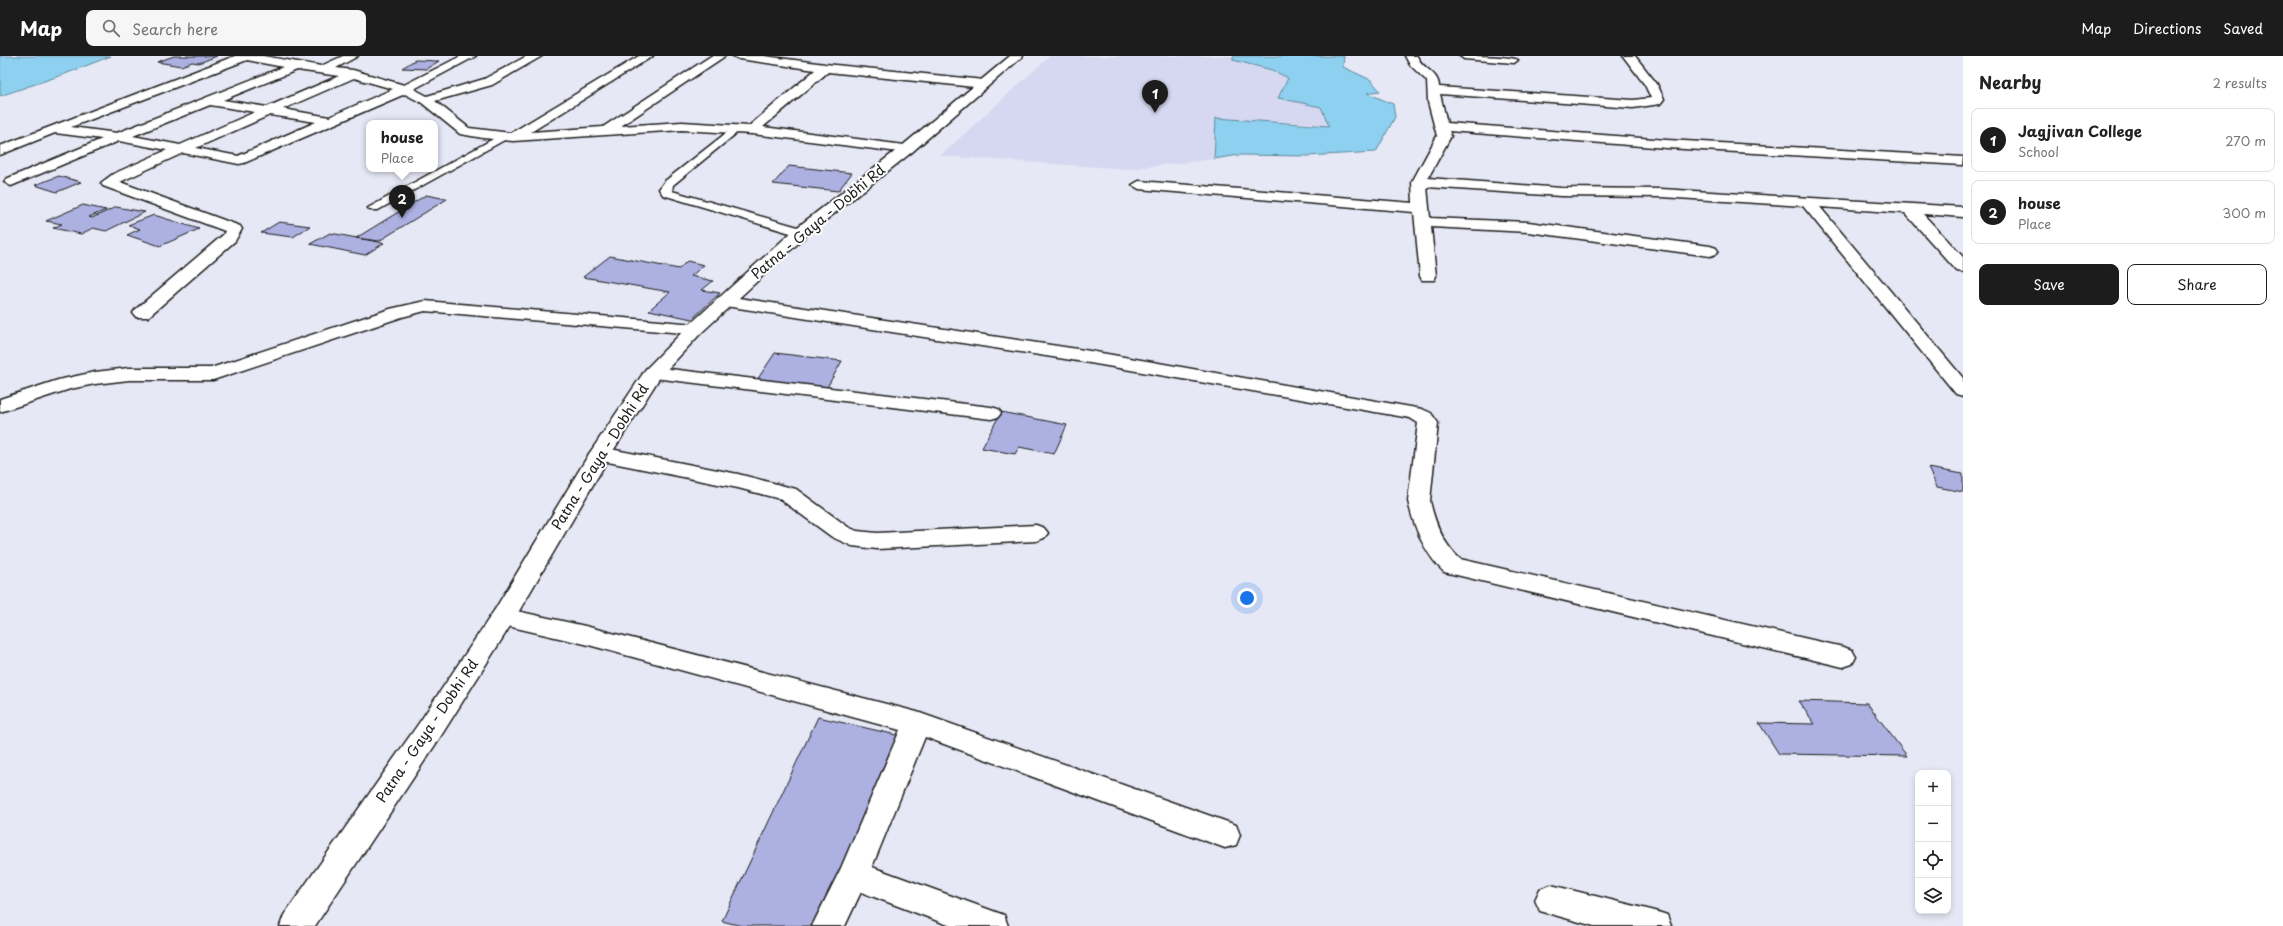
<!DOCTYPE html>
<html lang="en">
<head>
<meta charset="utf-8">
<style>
	body { margin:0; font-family:"Playpen Sans",sans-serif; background:#f6f6f6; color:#222 }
	.controls { position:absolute; right:12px; bottom:12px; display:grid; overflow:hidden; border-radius:8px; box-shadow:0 2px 6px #0003 }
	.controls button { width:36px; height:36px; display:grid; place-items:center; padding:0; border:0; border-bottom:1px solid #e0e0e0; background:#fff; color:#222; font:20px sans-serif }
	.you { position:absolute; left:1247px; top:542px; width:14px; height:14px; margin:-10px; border:3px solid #fff; border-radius:50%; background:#1a73e8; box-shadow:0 0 0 6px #1a73e833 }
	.badge { display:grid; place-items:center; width:26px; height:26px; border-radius:50%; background:#1c1c1c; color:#fff; font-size:13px; font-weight:700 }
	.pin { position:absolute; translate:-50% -33px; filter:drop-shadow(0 1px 2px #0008) }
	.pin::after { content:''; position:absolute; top:21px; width:14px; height:12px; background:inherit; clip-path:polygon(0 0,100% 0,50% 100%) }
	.popup { position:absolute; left:366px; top:64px; width:72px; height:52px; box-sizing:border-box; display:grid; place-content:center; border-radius:8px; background:#fff; filter:drop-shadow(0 1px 3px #0005); font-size:13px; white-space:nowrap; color:#767676 }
	.popup b { font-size:15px; color:#222 }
	.popup::after { content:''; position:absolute; left:50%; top:100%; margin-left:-8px; border:8px solid transparent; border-top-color:#fff }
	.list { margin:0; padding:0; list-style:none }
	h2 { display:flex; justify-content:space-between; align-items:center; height:52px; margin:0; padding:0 16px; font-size:17px }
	h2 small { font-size:13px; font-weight:400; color:#767676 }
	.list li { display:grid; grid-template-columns:26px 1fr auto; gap:12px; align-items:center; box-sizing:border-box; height:64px; margin:0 8px 8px; padding:0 8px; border:1px solid #e0e0e0; border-radius:8px }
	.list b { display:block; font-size:15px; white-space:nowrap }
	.list p { margin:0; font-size:13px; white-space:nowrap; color:#767676 }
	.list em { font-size:13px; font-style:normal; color:#767676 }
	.actions { display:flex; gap:8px; padding:12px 16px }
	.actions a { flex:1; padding:9px 0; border:1px solid #1c1c1c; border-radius:8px; text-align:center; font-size:14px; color:#1c1c1c }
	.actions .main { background:#1c1c1c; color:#fff }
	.icon { flex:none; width:22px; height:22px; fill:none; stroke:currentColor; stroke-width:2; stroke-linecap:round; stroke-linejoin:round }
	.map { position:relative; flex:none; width:1963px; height:870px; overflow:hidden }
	header { display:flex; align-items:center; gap:24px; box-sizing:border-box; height:56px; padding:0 20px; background:#1c1c1c; color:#fff }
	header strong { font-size:19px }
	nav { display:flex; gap:22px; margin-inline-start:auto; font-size:14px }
	.search { width:280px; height:36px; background:#f6f6f6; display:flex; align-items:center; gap:10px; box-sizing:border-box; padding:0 14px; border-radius:8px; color:#767676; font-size:15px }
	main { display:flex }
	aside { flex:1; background:#fff }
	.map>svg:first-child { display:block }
	.built { fill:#d5d8f0 }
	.water { fill:#8ed0ef; stroke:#60889b }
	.building { fill:#acb1e2; stroke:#1c1c1c }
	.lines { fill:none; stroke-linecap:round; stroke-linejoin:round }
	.lane-casing { stroke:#1c1c1c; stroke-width:3 }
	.street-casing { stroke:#1c1c1c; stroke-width:3 }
	.primary-casing { stroke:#1c1c1c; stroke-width:3 }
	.lane { fill:#fff; fill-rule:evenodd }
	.street { fill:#fff; fill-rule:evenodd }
	.primary { fill:#fff; fill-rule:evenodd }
	.labels { text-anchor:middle; stroke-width:4; stroke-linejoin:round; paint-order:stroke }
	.street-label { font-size:14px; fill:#1c1c1c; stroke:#fff }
</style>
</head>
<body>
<header>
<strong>Map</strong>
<div class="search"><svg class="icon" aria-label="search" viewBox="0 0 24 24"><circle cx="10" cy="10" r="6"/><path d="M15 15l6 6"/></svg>Search here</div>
<nav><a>Map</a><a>Directions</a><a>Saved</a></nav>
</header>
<main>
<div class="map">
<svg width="1963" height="870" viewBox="0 0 1963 870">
	<rect width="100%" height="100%" fill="#e6e8f6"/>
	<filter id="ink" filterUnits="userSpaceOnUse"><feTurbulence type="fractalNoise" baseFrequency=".025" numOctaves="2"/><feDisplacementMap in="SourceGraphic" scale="8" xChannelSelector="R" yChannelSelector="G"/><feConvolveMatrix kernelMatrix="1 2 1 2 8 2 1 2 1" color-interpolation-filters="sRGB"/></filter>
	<g filter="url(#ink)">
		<path class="built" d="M 1050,0 L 1233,0 L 1233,4 L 1272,14 L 1288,22 L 1278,42 L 1321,51 L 1329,70 L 1308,67 L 1216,63 L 1214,103 L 1128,113 L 940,100 Z"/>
		<path class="water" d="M 0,0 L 111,0 L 65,18 L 0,40 Z
			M 1233,0 L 1344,0 L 1343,11 L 1371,24 L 1380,35 L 1367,37 L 1393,48 L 1395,61 L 1376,96 L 1307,100 L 1239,99 L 1214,103 L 1216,62 L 1329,70 L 1321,51 L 1278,42 L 1288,22 L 1272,14 L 1233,4 Z"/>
		<path class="building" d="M 174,0 L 217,0 L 199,7 L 192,6 L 181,10 L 157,6 Z
			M 415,4 L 439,5 L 426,13 L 402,12 Z
			M 789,110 L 852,117 L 838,135 L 773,128 Z
			M 59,120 L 81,126 L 57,136 L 35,129 Z
			M 426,139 L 447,143 L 379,185 L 356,182 Z
			M 83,149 L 106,154 L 89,161 L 92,162 L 116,151 L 145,156 L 106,175 L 93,172 L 81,178 L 53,172 L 62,168 L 46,165 Z
			M 154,159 L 199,173 L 160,190 L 127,179 L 140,173 L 128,169 Z
			M 279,166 L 310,170 L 293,181 L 261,177 Z
			M 330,177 L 384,187 L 365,199 L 310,188 Z
			M 610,200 L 679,213 L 687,205 L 704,209 L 691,220 L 713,225 L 702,234 L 720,237 L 692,263 L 649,254 L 670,236 L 583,221 Z
			M 775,297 L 842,305 L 826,333 L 757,324 Z
			M 1001,356 L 1067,369 L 1054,398 L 1019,391 L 1015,398 L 982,392 Z
			M 1928,412 L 1963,418 L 1963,436 L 1937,431 Z
			M 1798,645 L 1867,647 L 1907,700 L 1779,698 L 1759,667 L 1815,668 Z
			M 818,661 L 901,680 L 825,870 L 742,870 L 722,865 Z"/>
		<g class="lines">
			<g class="lane-casing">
				<path id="lane" d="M 1460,0 C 1471,0 1511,0 1518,4 L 1514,7 L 1464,3 Z
					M 735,70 L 739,71 L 739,75 L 673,129 L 672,135 L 805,173 L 807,176 L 805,179 L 797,179 L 663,139 L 659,133 L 665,125 Z
					M 504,77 L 509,80 L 508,82 L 378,154 L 370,154 L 368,152 Z"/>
			</g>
			<g class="street-casing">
				<path id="street" d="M 235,0 L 263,0 L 321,10 L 343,0 L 358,0 L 336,12 L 353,14 L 404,29 L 461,0 L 476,0 L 414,33 L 427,40 L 484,23 L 527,0 L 542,0 L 492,29 L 435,45 L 469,72 L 511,77 L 639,0 L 653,0 L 531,76 L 603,71 L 711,0 L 725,0 L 621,70 L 682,66 L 749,70 L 815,14 L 739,3 L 733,0 L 764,0 L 825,8 L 984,24 L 990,28 L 984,32 L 828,16 L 763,71 L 912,90 L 914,93 L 912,96 L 907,97 L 752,78 L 682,74 L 513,85 L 483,82 L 460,78 L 422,47 L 405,38 L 244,107 L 239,108 L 183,97 L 120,126 L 240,170 L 242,173 L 235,185 L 148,261 L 136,261 L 133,257 L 136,253 L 223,179 L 225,175 L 103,130 L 101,127 L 113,118 L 167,94 L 119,85 L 11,130 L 4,126 L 6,123 L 102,83 L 55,77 L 0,99 L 0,90 ZM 247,4 L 283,11 L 117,77 L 71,71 ZM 297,14 L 339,20 L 267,51 L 223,44 ZM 354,22 L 393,33 L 329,61 L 283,53 ZM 210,49 L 255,56 L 180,89 L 133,80 ZM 270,59 L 316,66 L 238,100 L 196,92 Z
					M 1405,0 L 1417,0 C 1422,13 1439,16 1439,31 L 1633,44 L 1651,42 L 1645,29 L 1623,0 L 1635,0 L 1657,28 L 1664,43 L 1660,48 L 1633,52 L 1440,38 L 1447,67 L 1667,84 L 1963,101 L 1962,109 L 1667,92 L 1449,75 L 1451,80 L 1428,122 L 1561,132 L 1661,133 L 1963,151 L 1963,161 L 1923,158 L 1963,201 L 1963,216 L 1957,215 L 1905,157 L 1820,151 L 1963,322 L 1963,340 L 1956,338 L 1803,150 L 1661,141 L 1561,140 L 1427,131 L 1430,162 L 1528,166 L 1710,190 L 1716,192 L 1718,195 L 1716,198 L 1710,200 L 1528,176 L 1431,171 L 1436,220 L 1434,224 L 1422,224 L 1420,220 L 1414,156 L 1139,133 L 1132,129 L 1139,125 L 1413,147 L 1412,126 L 1437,80 L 1428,46 L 1427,25 L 1410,9 Z
					M 725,240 L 1084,294 L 1422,353 L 1431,357 L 1438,367 L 1430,445 C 1435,467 1443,488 1460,503 L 1843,591 L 1852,594 L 1856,601 L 1852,608 L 1843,611 L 1444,516 C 1424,497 1414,471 1408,445 L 1418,367 L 1410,362 L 1084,306 L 719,249 L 716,245 L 719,241 Z
					M 425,245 L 695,268 L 701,269 L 704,273 L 701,277 L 695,278 L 425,255 L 402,261 L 213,324 L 129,324 L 95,328 L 70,333 L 0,356 L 0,343 L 58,324 L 95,316 L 129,312 L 211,312 L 390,253 Z
					M 653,311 L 991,351 L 998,353 L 1001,357 L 998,361 L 991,363 L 646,321 L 643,317 L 646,313 Z
					M 600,391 L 738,418 L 796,433 L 848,471 L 857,475 L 877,477 L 1036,469 L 1044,472 L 1048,477 L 1044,482 L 1036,485 L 877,493 L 852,490 L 832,481 L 780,443 L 738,432 L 593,403 L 589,398 L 593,393 Z
					M 503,552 L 585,570 L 917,656 L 1236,769 L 1240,779 L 1236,789 L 1225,792 L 925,681 L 872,811 L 1004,859 L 1008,870 L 951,870 L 861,836 L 845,870 L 812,870 L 841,812 L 900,674 L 585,588 L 494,567 L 490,561 L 494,555 Z
					M 1551,829 L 1655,855 L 1667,859 L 1671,870 L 1594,870 L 1540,855 L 1535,844 L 1540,833 Z"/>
			</g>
			<g class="primary-casing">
				<path id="primary" d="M 1010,0 L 1023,0 L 912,96 L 807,179 L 701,277 L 660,321 L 611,398 L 512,567 L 439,683 L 315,870 L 280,870 L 284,859 L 419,667 L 494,555 L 589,398 L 646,313 L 689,269 L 795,173 L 902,90 Z"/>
			</g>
			<use href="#lane" class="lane"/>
			<use href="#street" class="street"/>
			<use href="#primary" class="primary"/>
		</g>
	</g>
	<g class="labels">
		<g class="street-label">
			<text transform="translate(818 166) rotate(-40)" y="5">Patna - Gaya - Dobhi Rd</text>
			<text transform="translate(600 401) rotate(-58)" y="5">Patna - Gaya - Dobhi Rd</text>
			<text transform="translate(427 675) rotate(-56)" y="5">Patna - Gaya - Dobhi Rd</text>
		</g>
	</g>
</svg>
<div class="controls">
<button>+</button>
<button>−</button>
<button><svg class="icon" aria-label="locate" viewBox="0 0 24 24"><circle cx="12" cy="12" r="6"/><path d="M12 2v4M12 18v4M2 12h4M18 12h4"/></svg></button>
<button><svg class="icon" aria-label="layers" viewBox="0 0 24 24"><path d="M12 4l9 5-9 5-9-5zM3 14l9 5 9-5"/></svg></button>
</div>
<div class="you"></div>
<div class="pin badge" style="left:1155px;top:57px">1</div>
<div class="pin badge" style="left:402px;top:162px">2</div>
<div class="popup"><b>house</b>Place</div>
</div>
<aside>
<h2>Nearby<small>2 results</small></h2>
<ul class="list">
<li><span class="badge">1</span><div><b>Jagjivan College</b><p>School</p></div><em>270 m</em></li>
<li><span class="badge">2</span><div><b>house</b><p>Place</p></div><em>300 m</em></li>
</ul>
<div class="actions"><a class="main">Save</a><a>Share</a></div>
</aside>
</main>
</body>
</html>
